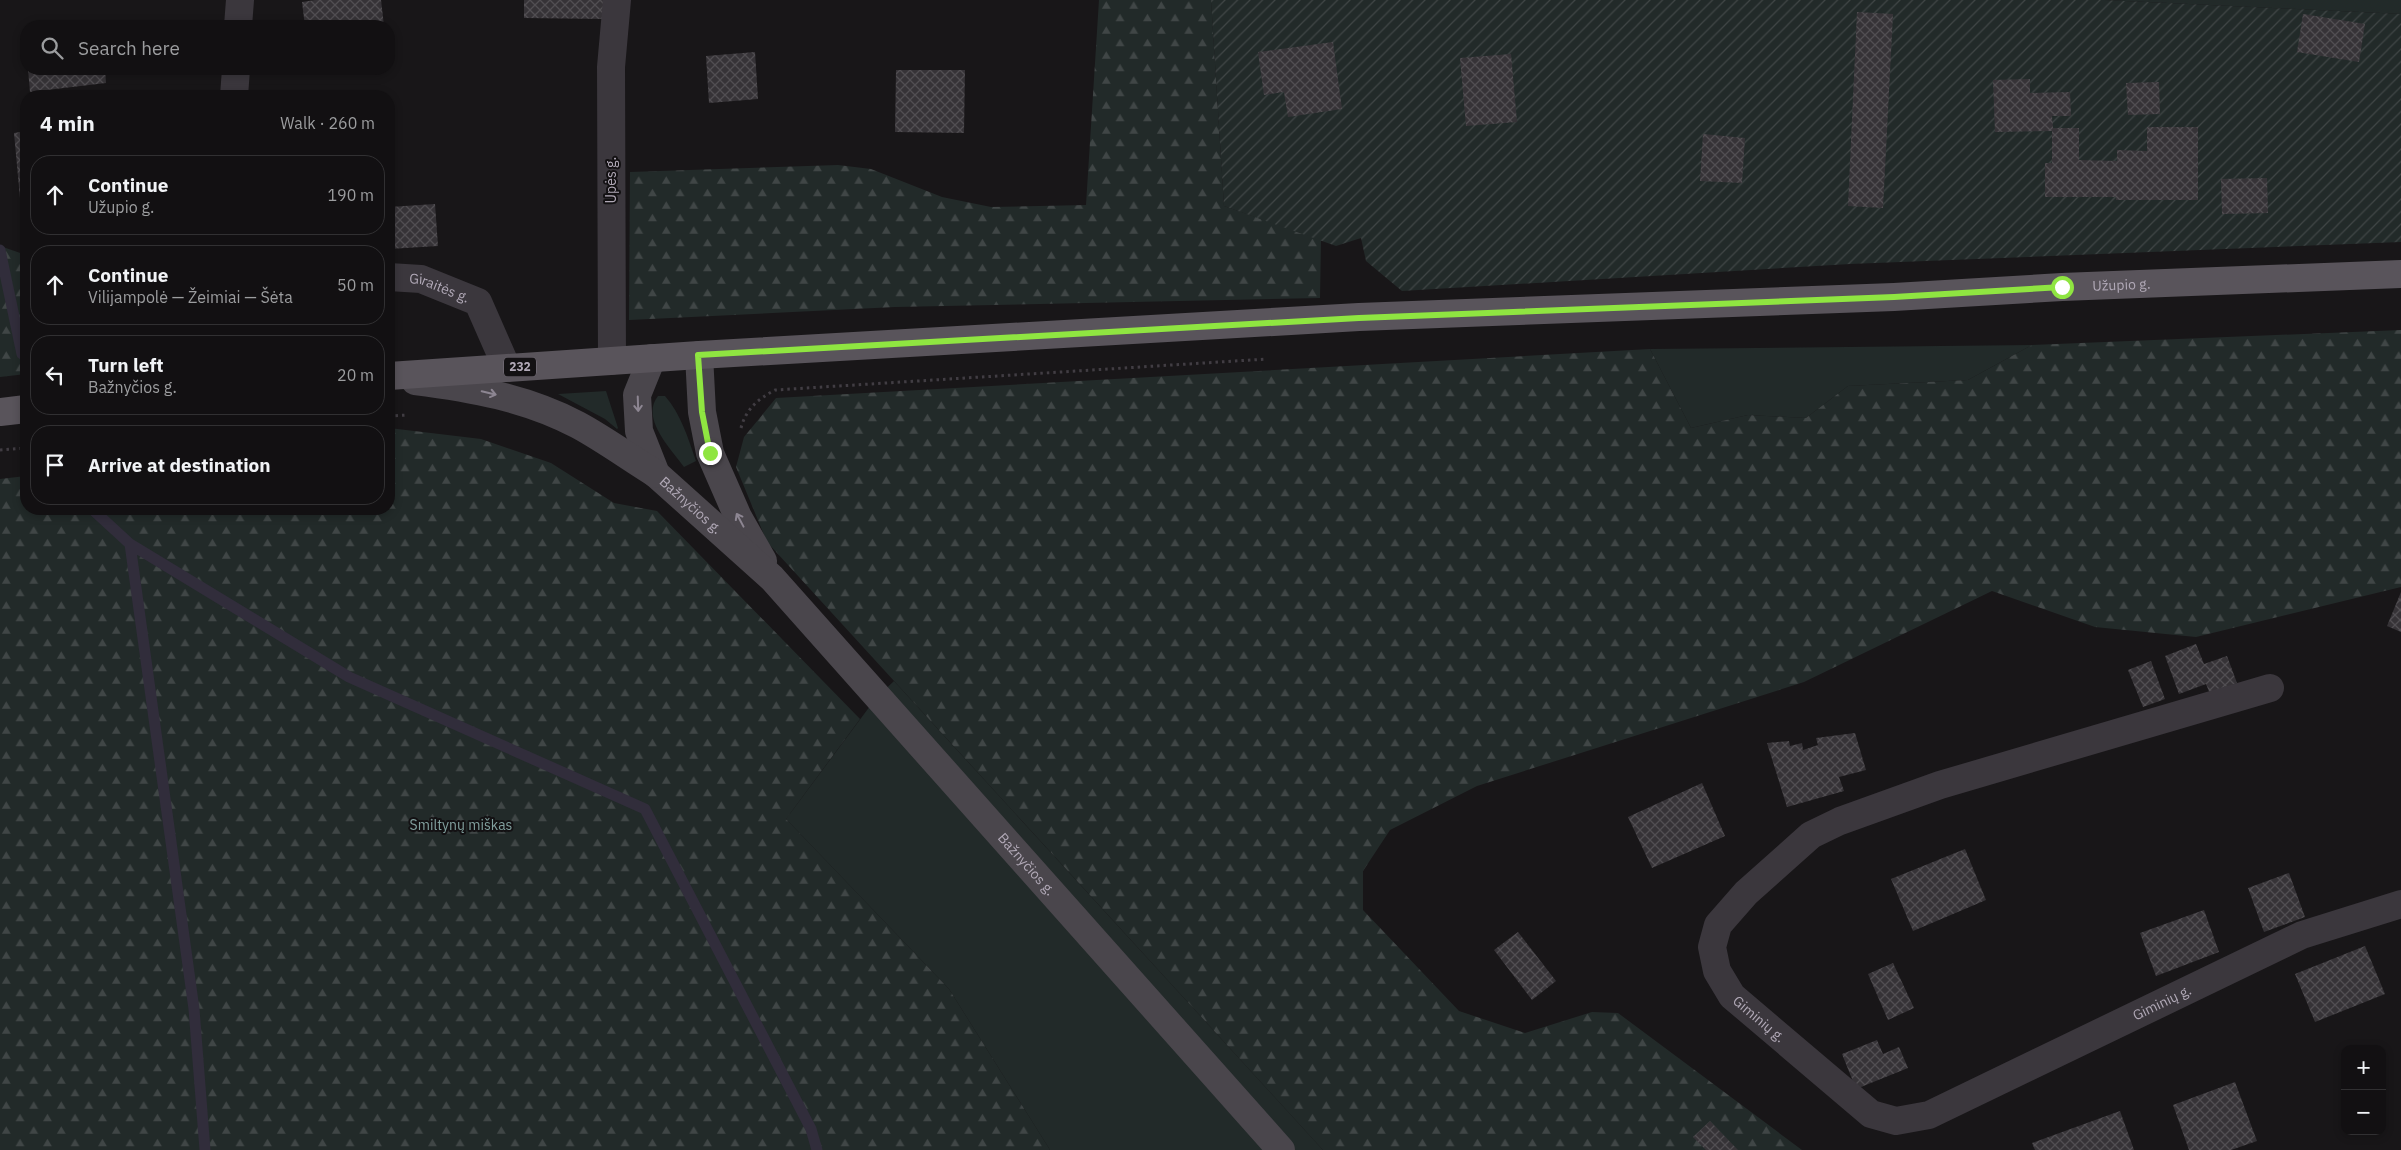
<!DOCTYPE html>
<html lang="en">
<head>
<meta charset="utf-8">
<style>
	body { margin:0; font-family:"IBM Plex Sans",sans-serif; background:#1f1e20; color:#f1f3f6 }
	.controls { position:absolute; right:15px; bottom:15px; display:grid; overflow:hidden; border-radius:10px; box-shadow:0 2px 8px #0003 }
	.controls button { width:45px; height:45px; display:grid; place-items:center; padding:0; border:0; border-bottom:1px solid #313032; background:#121012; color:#f1f3f6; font:25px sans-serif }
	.stop { position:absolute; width:15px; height:15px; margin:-11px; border:4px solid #8fe541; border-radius:50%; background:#fff }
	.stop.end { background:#8fe541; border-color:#fff; box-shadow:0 1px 5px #0008 }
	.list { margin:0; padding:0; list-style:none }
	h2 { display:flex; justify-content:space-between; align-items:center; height:65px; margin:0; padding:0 20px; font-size:21px }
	h2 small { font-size:16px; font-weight:400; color:#9c9d9f }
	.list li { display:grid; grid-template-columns:32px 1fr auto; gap:15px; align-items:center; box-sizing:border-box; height:80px; margin:0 10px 10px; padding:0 10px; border:1px solid #313032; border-radius:20px }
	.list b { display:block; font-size:19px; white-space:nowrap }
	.list p { margin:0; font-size:16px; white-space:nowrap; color:#9c9d9f }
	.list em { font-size:16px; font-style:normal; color:#9c9d9f }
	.icon { flex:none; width:28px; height:28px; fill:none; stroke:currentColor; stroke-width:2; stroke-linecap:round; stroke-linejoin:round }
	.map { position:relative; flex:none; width:2401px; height:1150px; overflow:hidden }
	.search { position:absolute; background:#121012; box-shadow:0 2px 8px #0003; left:20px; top:20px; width:375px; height:55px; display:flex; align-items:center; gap:12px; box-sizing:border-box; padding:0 18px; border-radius:20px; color:#9c9d9f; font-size:19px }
	.panel { position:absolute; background:#121012; box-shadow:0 2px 8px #0003; left:20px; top:90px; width:375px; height:425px; border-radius:20px }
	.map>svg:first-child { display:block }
	.green { fill:#222a29 }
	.forest { fill:url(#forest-firs) }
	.garden { fill:url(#garden-furrows) }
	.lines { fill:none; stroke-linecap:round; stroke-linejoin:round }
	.stream { stroke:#312d3b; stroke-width:11 }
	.building { fill:url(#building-cross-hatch) }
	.path { stroke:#413d43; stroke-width:3; stroke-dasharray:2.5 4; stroke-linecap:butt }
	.minor { stroke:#3b373d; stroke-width:28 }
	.secondary { stroke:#4a464c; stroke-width:28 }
	.primary { stroke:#59545b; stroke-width:28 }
	.oneway { stroke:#8d8692 }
	.route { stroke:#8fe541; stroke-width:6 }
	.labels { text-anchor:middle; stroke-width:4; stroke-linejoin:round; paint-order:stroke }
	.shield { fill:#131113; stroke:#827b86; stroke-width:1 }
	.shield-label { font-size:12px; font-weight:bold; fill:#b1a9b7 }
	.street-label { font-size:14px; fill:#b1a9b7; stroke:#131113 }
	.park-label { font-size:14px; fill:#82a09e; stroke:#131113 }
</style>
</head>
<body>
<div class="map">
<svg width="2401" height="1150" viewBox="0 0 2401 1150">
	<defs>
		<pattern id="forest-firs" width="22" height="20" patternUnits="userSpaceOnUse" patternTransform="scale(1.25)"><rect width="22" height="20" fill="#222a29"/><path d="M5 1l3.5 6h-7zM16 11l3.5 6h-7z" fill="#404646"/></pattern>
		<pattern id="garden-furrows" width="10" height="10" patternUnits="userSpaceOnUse" patternTransform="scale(1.25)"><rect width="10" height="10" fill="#222a29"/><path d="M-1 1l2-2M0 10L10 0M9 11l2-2" fill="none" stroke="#404646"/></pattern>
		<pattern id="building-cross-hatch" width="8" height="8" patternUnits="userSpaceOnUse" patternTransform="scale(1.25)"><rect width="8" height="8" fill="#363337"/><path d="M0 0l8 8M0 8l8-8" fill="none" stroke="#514e52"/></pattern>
	</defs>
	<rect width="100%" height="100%" fill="#181618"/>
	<path class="green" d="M 2104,0 L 2401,0 L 2401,14 Z
		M 2032,345 L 1968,380 L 1848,386 L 1806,418 L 1748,415 L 1691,428 L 1650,349 Z
		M 606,391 L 618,428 L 617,429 L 605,419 L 558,394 Z
		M 658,396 L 665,396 C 681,414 688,438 696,461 L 684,467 C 671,449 640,418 658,396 Z
		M 894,681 L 1323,1150 L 1050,1150 L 949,989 L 786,819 L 876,698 Z"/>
	<path class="forest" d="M 1099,0 L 1211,0 L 1224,206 L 1321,240 L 1320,298 L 895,307 L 629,320 L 630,172 L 838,165 L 871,169 L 942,197 L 991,207 L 1086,205 Z
		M 0,246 L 26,255 L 26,374 L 0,377 Z
		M 2401,330 L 2401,587 L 2196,637 L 2095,627 L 1992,591 L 1804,682 L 1477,786 L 1390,830 L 1363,871 L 1363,910 L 1459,1011 L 1525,1033 L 1592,1012 L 1618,1013 L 1802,1150 L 1323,1150 L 767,542 L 736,467 L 744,437 L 776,398 L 1650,349 L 1691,428 L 1748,415 L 1806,418 L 1848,386 L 1968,380 L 2032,345 Z
		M 389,428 L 481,439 L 551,463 L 614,503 L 657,511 L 860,719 L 786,819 L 949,989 L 1050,1150 L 0,1150 L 0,479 L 26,476 L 26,509 L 389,509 Z"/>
	<path class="garden" d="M 1211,0 L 2104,0 L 2401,14 L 2401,242 L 1850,264 L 1402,291 L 1366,261 L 1361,238 L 1336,246 L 1224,206 Z"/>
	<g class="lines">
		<path class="stream" d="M 0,250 L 22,354
			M 92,509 L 130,544 L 349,677 L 645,809 L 811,1129 L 817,1150
			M 130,544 L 194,1009 L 205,1150"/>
	</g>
	<path class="building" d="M 315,0 L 381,0 L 384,26 L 305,26 L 302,2 Z
		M 524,0 L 607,0 L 607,19 L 524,18 Z
		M 1857,12 L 1893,14 L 1883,208 L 1848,206 Z
		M 2303,14 L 2365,24 L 2359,62 L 2297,52 Z
		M 1333,42 L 1342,109 L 1288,117 L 1284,92 L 1264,95 L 1258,52 Z
		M 755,52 L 758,99 L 709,103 L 706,56 Z
		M 1511,54 L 1517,122 L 1466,126 L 1460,58 Z
		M 28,69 L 105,69 L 106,83 L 30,92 Z
		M 896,70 L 965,70 L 964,133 L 895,132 Z
		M 2030,79 L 2030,93 L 2070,92 L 2071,116 L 2052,116 L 2053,128 L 2079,128 L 2079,160 L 2117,161 L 2117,150 L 2147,151 L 2147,127 L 2198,127 L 2198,200 L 2116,200 L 2116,197 L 2045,197 L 2045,163 L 2052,163 L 2052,131 L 1995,132 L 1993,80 Z
		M 2159,82 L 2160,114 L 2128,115 L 2126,83 Z
		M 26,131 L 26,231 L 23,231 L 14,133 Z
		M 1703,134 L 1745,138 L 1742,183 L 1700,181 Z
		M 2267,178 L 2268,213 L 2222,214 L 2221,179 Z
		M 435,204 L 438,246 L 389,249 L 389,207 Z
		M 2401,592 L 2401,632 L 2387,626 Z
		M 2196,644 L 2204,664 L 2227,656 L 2237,683 L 2210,694 L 2206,684 L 2179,694 L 2165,656 Z
		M 2151,661 L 2165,699 L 2143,707 L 2128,670 Z
		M 1855,733 L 1866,770 L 1839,777 L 1844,791 L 1787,807 L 1767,743 L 1789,741 L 1790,746 L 1802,743 L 1803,750 L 1818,745 L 1816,738 Z
		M 1702,783 L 1725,836 L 1652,868 L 1628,817 Z
		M 1965,849 L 1986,900 L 1913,931 L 1891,879 Z
		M 2289,873 L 2305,917 L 2264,932 L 2248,888 Z
		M 2204,910 L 2219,952 L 2156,976 L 2140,933 Z
		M 1518,932 L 1556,981 L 1532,1000 L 1494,950 Z
		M 2365,946 L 2385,994 L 2315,1022 L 2295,974 Z
		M 1893,963 L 1914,1008 L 1888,1020 L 1868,974 Z
		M 1877,1040 L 1883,1054 L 1899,1047 L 1908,1068 L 1856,1089 L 1842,1054 Z
		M 2235,1082 L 2257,1141 L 2231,1150 L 2189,1150 L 2173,1105 Z
		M 2120,1111 L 2134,1150 L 2035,1150 L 2032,1143 Z
		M 1710,1121 L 1738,1150 L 1706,1150 L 1693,1137 Z"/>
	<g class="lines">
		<path class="path" d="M 389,416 L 407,415
			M 741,428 C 746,409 758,399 775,390 L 1267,359
			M 0,450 L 26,448"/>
		<g class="minor">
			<path d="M 238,26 L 240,0"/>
			<path d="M 234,96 L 236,69"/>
			<path id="s1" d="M 389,277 L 421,279 L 478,302 L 507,368"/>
			<path d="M 612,361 L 611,67 L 617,0"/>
			<path id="s2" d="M 2270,688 L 1940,785 L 1840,821 L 1811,835 L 1746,893 L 1718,925 L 1712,947 L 1717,971 L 1732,996 L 1871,1114 L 1896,1121 L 1929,1115 L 2302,935 L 2401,904"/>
		</g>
		<g class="secondary">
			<path d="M 699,355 L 702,412 L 710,453 L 738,517 L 763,561"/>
			<path id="s3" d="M 652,358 L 637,395 L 639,431 L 656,474 L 772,578 L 1281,1150"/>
			<path d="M 415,381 C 471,388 527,398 578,425 C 604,439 630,458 656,474"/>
		</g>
		<g class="primary">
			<path id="s4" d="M 389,376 L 699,355 L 1359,317 L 1894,297 L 2062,287 L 2401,274"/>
			<path d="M 0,412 L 26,409"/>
		</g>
	</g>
	<defs><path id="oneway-shaft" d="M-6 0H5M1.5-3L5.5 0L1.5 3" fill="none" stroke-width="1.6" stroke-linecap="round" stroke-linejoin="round" transform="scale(1.25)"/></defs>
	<g class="oneway">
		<use href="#oneway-shaft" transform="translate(489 393) rotate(13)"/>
		<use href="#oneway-shaft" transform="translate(638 404) rotate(88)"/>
		<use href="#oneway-shaft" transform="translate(740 520) rotate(-118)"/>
	</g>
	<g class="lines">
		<path class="route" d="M 710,453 L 702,412 L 698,355 L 1359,318 L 1894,297 L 2062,287"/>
	</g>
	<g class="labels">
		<rect class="shield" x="504" y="357.5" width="32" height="19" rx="4"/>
		<g class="shield-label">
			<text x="520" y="371">232</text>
		</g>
		<g class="street-label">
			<text transform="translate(611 180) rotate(-90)" y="5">Upės g.</text>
			<text dy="5" stroke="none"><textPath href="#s4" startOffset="1735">Užupio g.</textPath></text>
			<text dy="5" stroke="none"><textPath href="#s1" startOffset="52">Giraitės g.</textPath></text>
			<text dy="5" stroke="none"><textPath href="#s3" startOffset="169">Bažnyčios g.</textPath></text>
			<text dy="5" stroke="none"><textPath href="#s3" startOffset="661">Bažnyčios g.</textPath></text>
			<text dy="5" stroke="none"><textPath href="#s2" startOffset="1189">Giminių g.</textPath></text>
			<text dy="5" stroke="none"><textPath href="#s2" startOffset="724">Giminių g.</textPath></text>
		</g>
		<g class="park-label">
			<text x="461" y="830">Smiltynų miškas</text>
		</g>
	</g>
</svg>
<div class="controls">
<button>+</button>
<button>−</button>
</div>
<div class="stop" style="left:2062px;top:287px"></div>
<div class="stop end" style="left:710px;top:453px"></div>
<div class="search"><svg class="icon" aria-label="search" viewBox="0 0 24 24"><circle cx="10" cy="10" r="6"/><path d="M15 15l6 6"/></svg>Search here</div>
<section class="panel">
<h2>4 min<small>Walk · 260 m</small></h2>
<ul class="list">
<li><svg class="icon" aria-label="ahead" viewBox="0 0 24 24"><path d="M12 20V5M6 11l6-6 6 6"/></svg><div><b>Continue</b><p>Užupio g.</p></div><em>190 m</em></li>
<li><svg class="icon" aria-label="ahead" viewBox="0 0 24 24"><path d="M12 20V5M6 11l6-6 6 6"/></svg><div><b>Continue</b><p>Vilijampolė — Žeimiai — Šėta</p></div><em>50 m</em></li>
<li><svg class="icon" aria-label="left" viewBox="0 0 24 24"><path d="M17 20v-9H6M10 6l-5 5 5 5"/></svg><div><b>Turn left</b><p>Bažnyčios g.</p></div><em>20 m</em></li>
<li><svg class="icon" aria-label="arrive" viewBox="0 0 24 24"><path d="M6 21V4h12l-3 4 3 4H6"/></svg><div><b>Arrive at destination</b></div></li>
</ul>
</section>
</div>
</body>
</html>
